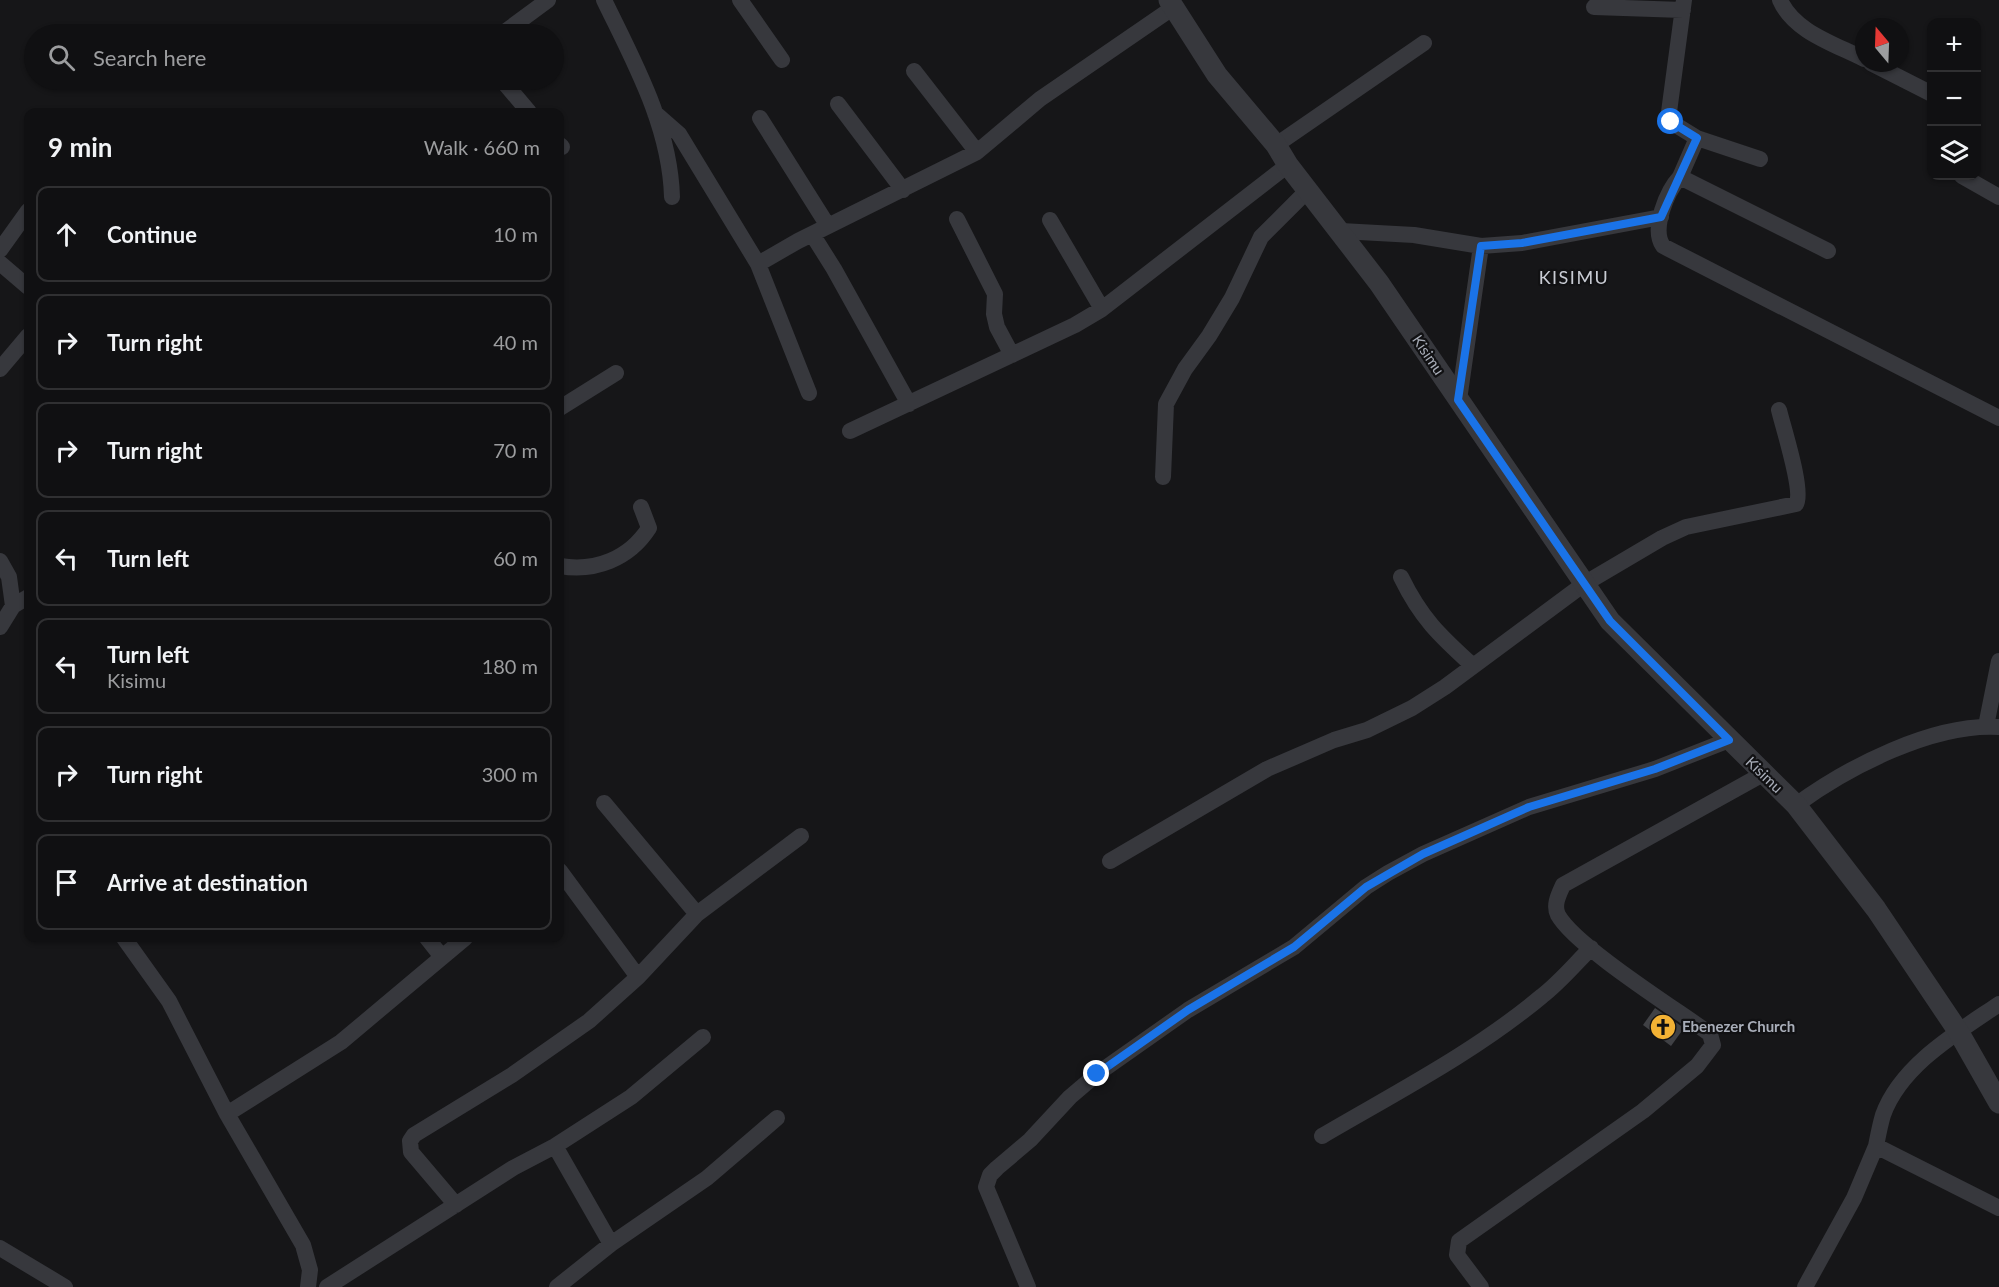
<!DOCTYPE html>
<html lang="en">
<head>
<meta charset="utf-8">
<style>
	body { margin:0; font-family:Lato,sans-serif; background:#1e1e20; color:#f1f3f6 }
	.controls { position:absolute; right:18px; top:18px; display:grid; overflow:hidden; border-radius:12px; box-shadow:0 2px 4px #0004 }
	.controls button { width:54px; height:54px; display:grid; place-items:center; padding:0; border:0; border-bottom:2px solid #303032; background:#101012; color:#f1f3f6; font:30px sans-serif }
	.compass { position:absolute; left:1855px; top:18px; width:54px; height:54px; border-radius:50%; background:#101012; box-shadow:0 2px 4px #0004; rotate:341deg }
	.stop { position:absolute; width:18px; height:18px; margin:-14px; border:4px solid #1a73e8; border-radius:50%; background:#fff }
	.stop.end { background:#1a73e8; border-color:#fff; box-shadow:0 2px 6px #0008 }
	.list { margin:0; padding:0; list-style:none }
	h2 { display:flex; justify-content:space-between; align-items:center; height:78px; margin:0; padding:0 24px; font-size:26px }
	h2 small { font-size:20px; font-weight:400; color:#9c9d9f }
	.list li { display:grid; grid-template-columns:39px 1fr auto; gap:18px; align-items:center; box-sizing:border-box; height:96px; margin:0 12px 12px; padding:0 12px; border:2px solid #303032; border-radius:12px }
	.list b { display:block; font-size:22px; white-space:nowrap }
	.list p { margin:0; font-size:20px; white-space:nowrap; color:#9c9d9f }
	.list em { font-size:20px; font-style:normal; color:#9c9d9f }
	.icon { flex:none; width:33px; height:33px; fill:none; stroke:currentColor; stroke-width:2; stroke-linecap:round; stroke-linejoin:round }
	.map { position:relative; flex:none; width:1999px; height:1287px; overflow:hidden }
	.search { position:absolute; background:#101012; box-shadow:0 2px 4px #0004; left:24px; top:24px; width:540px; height:66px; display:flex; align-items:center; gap:15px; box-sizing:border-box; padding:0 21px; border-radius:33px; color:#9c9d9f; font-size:22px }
	.panel { position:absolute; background:#101012; box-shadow:0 2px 4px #0004; left:24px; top:108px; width:540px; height:834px; border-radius:12px }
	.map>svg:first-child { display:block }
	.building { fill:#404145 }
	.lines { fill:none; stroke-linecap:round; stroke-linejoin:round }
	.minor { stroke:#37383d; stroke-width:16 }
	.tertiary { stroke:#37383d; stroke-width:21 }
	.route { stroke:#1a73e8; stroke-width:8 }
	.labels { text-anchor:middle; stroke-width:4.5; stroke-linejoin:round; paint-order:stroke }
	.street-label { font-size:15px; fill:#a8adb8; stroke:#111113 }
	.poi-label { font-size:15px; font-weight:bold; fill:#a8adb8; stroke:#111113; text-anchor:start }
	.quarter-label { font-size:18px; letter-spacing:1.5px; fill:#c9ccd4; stroke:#111113 }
</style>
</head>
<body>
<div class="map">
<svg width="1999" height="1287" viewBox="0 0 1999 1287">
	<rect width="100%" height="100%" fill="#161618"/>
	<path class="building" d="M 1655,1008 L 1684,1028 L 1671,1046 L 1643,1025 Z"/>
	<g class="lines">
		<path class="minor" d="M 604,0 C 634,62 670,126 672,197
			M 740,0 L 782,60
			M 1684,0 L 1669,112 L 1671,122 L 1697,138 L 1760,159
			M 1780,0 C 1794,32 1835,44 1864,59
			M 1594,7 L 1683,10
			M 502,34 L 548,0
			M 1871,63 L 1932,94
			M 914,71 L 977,152
			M 502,80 L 529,112
			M 838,104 L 903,190
			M 655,113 L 679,134 L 758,264 L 809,393
			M 760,118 L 828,226
			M 560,145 L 562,147
			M 1276,145 L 1424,43
			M 1962,176 L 1999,197
			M 1680,177 L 1697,138
			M 957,219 L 995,294 L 994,314 L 997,327 L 1012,355
			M 1050,220 L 1102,309
			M 1341,231 L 1414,235 L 1481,246 L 1522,243 L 1661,217
			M 812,234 L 834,269 L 909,404
			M 0,250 L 28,211
			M 1828,251 L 1680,177 C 1667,191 1651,229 1663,246 L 1999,418
			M 0,263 L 28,287
			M 758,264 L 798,241 L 977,152 L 1040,99 L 1174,7
			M 0,369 L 28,336
			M 1459,400 L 1481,246
			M 560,408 L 616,373
			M 850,431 L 1075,325 L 1102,309 L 1288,165
			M 1163,477 L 1166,404 L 1185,369 L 1209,336 L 1232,298 L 1261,237 L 1308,190
			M 0,561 L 9,577 L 13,606
			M 560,566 C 595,572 629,559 649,528 L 641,507
			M 1401,577 C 1421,618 1439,635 1472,665
			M 0,627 L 13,606 L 28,597
			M 1986,726 L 1999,661
			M 604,803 L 697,914
			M 1796,805 C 1848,767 1933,723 1999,727
			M 1110,861 L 1267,769 L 1334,740 L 1367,730 L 1412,708 L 1445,687 L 1584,584 L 1662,538 L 1686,527 L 1796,504 C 1804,492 1783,427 1779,410
			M 560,871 L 638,977
			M 124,938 L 169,1001 L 227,1114
			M 427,938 L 442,957
			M 1322,1136 C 1397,1092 1475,1052 1542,996 C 1560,982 1575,964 1591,948
			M 555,1146 L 611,1244
			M 1876,1146 C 1878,1136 1880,1125 1883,1115 C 1901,1065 1958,1032 1999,1004
			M 456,1205 L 411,1152 L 410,1141 L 414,1135 L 512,1075 L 589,1021 L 638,977 L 697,914 L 801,836
			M 0,1248 L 65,1287
			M 308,1287 L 310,1270 L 303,1245 L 227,1114 L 341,1042 L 465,938
			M 327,1287 L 513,1168 L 555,1146 L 631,1097 L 703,1037
			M 557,1287 L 611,1244 L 707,1178 L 777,1118
			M 1028,1287 L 986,1187 L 990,1175 L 997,1168 L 1030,1140 L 1070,1097 L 1097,1074 L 1188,1010 L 1294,947 L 1366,887 L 1388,873 L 1423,854 L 1529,807 L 1655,769 L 1729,740
			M 1481,1287 L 1457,1255 L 1459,1241 L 1643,1111 L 1697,1066 L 1713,1045 L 1710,1034 C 1677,1010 1575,946 1558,915 C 1553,905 1559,894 1563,885 L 1763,774
			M 1805,1287 L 1854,1198 L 1876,1146 L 1999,1208"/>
		<path class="tertiary" d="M 1169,0 L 1217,75 L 1276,145 L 1288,165 L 1379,283 L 1610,621 L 1796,805 L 1876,909 L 1958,1031 L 1999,1103"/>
	</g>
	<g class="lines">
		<path class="route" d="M 1097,1074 L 1188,1010 L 1294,947 L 1366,887 L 1423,854 L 1529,807 L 1655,769 L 1729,740 L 1610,621 L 1458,400 L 1481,246 L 1522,243 L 1661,217 L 1697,138 L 1671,122"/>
	</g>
	<defs>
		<g id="church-disc" transform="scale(1.35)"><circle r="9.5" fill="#f2b134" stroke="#111113"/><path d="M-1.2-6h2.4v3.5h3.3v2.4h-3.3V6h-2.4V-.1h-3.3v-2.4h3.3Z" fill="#111"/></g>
	</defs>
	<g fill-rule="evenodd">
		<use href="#church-disc" x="1663" y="1027"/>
	</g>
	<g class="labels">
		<g class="street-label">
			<text transform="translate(1428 355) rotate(56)" y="5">Kisimu</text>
			<text transform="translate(1764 775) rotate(44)" y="5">Kisimu</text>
		</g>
		<g class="poi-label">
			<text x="1682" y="1032">Ebenezer Church</text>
		</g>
		<g class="quarter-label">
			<text x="1574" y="284">KISIMU</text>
		</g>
	</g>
</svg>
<div class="controls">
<button>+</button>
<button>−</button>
<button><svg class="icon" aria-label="layers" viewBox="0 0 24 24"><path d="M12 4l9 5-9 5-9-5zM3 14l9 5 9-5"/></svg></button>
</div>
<svg class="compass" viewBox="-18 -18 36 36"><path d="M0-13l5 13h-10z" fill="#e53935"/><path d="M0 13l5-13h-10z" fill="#9c9d9f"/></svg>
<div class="stop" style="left:1671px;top:122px"></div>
<div class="stop end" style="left:1097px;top:1074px"></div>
<div class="search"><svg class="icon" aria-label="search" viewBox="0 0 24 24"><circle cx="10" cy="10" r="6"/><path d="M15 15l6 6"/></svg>Search here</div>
<section class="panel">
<h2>9 min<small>Walk · 660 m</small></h2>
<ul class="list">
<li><svg class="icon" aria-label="ahead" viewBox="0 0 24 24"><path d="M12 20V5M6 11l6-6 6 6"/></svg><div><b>Continue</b></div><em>10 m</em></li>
<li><svg class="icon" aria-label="right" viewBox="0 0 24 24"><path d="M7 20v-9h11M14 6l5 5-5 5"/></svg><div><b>Turn right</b></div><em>40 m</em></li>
<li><svg class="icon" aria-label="right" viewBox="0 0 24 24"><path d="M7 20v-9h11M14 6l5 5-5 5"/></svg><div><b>Turn right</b></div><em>70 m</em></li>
<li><svg class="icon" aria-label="left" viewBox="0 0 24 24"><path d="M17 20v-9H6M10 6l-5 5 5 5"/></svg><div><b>Turn left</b></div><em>60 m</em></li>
<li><svg class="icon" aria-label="left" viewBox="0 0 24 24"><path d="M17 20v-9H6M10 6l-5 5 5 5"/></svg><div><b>Turn left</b><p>Kisimu</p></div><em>180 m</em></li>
<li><svg class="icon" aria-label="right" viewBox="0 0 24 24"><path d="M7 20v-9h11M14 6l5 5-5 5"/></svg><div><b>Turn right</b></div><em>300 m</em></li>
<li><svg class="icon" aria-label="arrive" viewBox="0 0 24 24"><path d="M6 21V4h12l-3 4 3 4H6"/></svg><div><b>Arrive at destination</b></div></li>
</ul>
</section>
</div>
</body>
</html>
